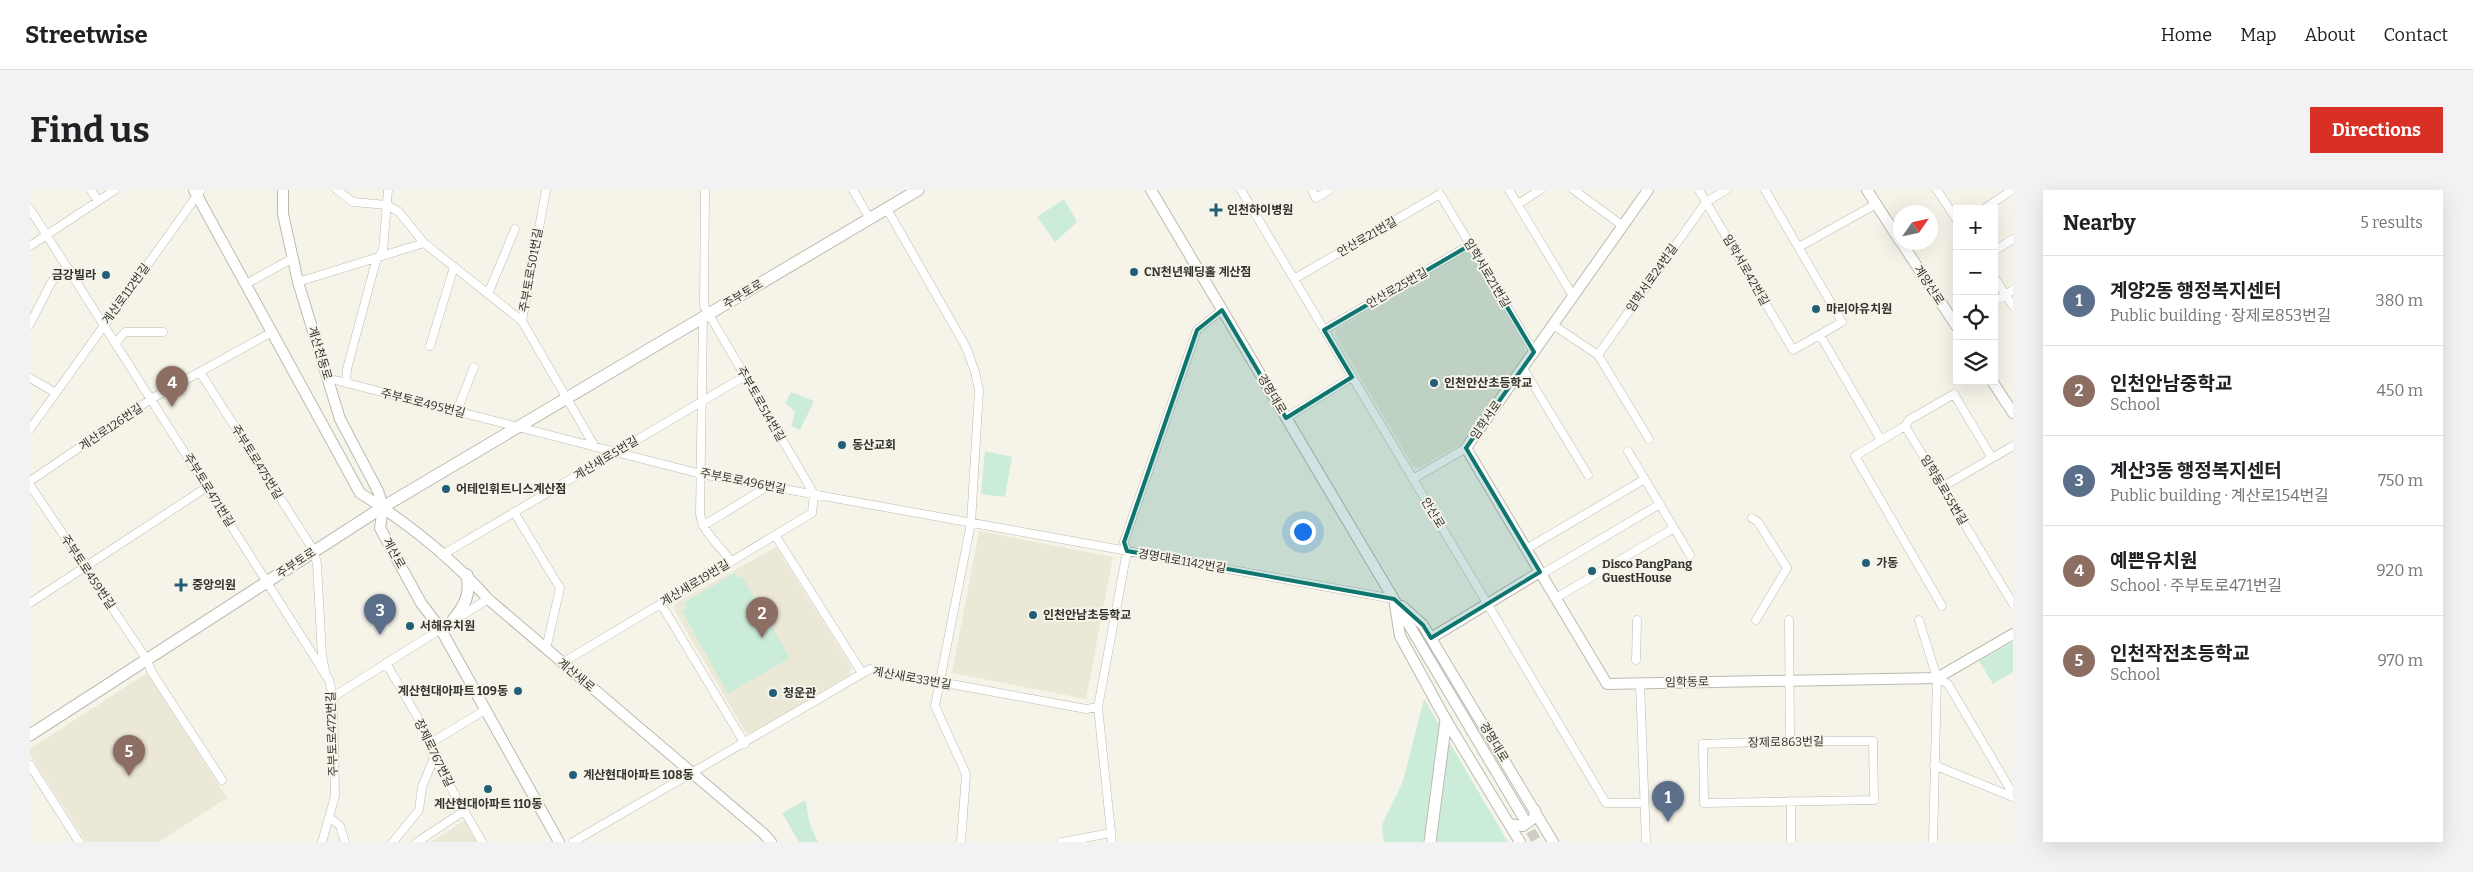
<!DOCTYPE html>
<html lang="en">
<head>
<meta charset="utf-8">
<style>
	body { margin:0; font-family:Bitter,"Noto Sans KR",serif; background:#f2f2f2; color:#202124 }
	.controls { position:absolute; right:15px; top:15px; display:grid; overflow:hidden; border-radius:0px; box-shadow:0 5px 20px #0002 }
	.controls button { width:45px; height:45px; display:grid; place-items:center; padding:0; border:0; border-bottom:1px solid #e0e0e0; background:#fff; color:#202124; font:25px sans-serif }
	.compass { position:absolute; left:1863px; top:15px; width:45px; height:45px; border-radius:50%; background:#fff; box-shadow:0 5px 20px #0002; rotate:56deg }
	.you { position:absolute; left:1272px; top:341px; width:18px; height:18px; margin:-12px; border:4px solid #fff; border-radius:50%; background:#1a73e8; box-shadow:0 0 0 8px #1a73e833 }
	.badge { display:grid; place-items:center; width:32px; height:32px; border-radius:50%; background:#d93025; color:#fff; font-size:16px; font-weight:700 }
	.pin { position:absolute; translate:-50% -41px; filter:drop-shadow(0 1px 2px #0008) }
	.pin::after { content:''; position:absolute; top:26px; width:18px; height:15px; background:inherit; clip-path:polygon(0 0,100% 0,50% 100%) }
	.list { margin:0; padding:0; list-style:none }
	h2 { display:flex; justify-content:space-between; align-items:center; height:65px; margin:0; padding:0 20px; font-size:21px }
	h2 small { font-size:16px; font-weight:400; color:#757577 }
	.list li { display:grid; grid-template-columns:32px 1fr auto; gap:15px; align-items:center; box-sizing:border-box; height:90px; padding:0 20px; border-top:1px solid #e0e0e0 }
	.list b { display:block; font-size:19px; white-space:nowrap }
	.list p { margin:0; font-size:16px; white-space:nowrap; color:#757577 }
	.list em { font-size:16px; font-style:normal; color:#757577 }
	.icon { flex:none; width:28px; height:28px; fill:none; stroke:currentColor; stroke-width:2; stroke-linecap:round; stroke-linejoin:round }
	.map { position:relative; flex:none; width:1983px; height:652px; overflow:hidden; border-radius:0px }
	header { display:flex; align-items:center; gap:30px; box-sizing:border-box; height:70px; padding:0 25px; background:#fff; border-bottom:1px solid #e0e0e0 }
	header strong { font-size:24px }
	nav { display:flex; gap:28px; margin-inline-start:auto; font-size:18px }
	.intro { display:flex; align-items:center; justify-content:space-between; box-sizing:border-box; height:120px; padding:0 30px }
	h1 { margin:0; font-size:35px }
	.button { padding:12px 22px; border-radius:0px; background:#d93025; color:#fff; font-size:18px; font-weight:700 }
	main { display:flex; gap:30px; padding:0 30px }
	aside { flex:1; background:#fff; border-radius:0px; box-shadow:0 5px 20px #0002 }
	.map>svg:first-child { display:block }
	.built { fill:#ece8d7 }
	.green { fill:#ccecda }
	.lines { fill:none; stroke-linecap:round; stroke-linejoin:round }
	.tertiary-tunnel { stroke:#cfcec4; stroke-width:10; stroke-dasharray:10 5; stroke-linecap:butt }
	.minor-casing { stroke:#bcbab0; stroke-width:9 }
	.tertiary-casing { stroke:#bcbab0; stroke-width:12 }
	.secondary-casing { stroke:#bcbab0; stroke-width:13 }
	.minor { stroke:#fff; stroke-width:8 }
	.tertiary { stroke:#fff; stroke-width:10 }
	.secondary { stroke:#fff; stroke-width:11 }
	.marked { fill:#0f766e; fill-opacity:0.2; stroke:#0f766e; stroke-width:4; stroke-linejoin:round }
	.poi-dot { fill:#225f76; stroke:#f6f4e9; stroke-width:2 }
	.labels { text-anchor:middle; stroke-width:4; stroke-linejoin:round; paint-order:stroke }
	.poi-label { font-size:12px; font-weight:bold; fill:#34342f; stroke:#f6f4e9; text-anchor:start }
	.street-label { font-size:12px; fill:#34342f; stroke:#f6f4e9 }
</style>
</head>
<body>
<header>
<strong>Streetwise</strong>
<nav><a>Home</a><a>Map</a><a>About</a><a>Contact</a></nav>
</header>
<div class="intro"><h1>Find us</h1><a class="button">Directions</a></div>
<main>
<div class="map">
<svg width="1983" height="652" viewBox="0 0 1983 652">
	<rect width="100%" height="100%" fill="#f6f4e9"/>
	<path class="built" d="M 1438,61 L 1494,155 L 1495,165 L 1431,254 L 1389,278 L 1383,276 L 1305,145 L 1306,140 Z
		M 949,341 L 1083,367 L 1056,509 L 922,483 Z
		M 746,357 L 822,478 L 819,485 L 723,544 L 716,543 L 644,419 L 646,413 Z
		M 117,483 L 197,608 L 129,652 L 56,652 L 0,565 L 0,559 Z
		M 435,630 L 448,652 L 401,652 Z"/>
	<path class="green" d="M 1034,9 L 1047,32 L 1025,52 L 1007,27 Z
		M 761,202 L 784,211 L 770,240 L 761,236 L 765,222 L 755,213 Z
		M 955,261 L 982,267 L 975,307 L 951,304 Z
		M 705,383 L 708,388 L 712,386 L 760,468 L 698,504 L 652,421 L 657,418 L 654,413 Z
		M 1983,452 L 1983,482 L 1963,494 L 1949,471 Z
		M 1394,509 L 1478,652 L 1354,652 L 1352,635 L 1373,591 Z
		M 773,611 L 776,612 L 779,632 L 788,652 L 769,652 L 752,623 Z"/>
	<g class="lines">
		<path class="tertiary-tunnel" d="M 1493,628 L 1507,652"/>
		<g class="minor-casing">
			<path id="minor" d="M 61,0 L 68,11
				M 307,0 L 323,12 L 357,15 L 369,22 L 394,53 L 492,131
				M 516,0 L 492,131 L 565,257
				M 823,0 L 840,29
				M 1211,0 L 1576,613 L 1614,613
				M 1282,0 L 1286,8 L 1299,0
				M 1479,0 L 1543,106
				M 1544,0 L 1593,36
				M 1669,0 L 1763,160 L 1812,132 L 1735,0
				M 1907,0 L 1927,30
				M 1488,14 L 1510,0
				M 0,19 L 299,490 L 303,507 L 305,606 L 292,652
				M 857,19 L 936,157 L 945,182 L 949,200 L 941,333 L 905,516 L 936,584 L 931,652
				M 1954,19 L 1982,0
				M 0,56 L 85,0
				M 1769,57 L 1846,14
				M 1964,61 L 1983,49
				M 1964,87 L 1983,116
				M 1264,89 L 1410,4 L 1504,162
				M 268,92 L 394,53
				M 216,94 L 263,68
				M 458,104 L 485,39
				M 1964,112 L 1983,100
				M 673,127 L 670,324 C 673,344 691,356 701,372
				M 0,134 L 22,91 L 39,79
				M 1523,135 L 1568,165 L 1619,249
				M 1294,140 L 1440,55
				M 1790,145 L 1851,250
				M 86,153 L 95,142 L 133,142
				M 400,156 L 424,77
				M 1568,165 L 1676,12 L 1696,0
				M 1493,178 L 1558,285
				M 170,182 L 284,361 L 287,374 L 292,465 L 295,481
				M 0,188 L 26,203
				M 297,188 L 671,284 L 1364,409
				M 316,193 L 317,179 L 346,71 L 353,60 L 358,0
				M 427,221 L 444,177
				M 1256,228 L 1322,187
				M 1875,236 L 1825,266 L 1912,416
				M 0,239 L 171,0
				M 1598,261 L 1660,365
				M 1962,268 L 1924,204 L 1879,230 L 1875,236 L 1983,414
				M 1383,289 L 1436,258
				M 0,291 L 121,209 L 242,142
				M 0,295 L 117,470 L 121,481 L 192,590
				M 1912,297 L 1983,256
				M 484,322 L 530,398 L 516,459
				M 1722,328 L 1728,332 L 1757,378 L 1726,430
				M 673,336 L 738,296
				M 745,345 L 832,483
				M 1496,359 L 1615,289
				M 412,365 L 715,186
				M 1512,384 L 1630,314
				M 1526,408 L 1644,338
				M 0,413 L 177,297
				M 631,414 L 715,554
				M 1759,430 L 1760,551
				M 1889,430 L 1907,488 L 1903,652
				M 1606,470 L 1607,430
				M 356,473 L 402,552 L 403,566 L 452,652
				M 532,473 L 782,323 L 784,304 L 674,116 L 675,0
				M 1907,488 L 1918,494 L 1983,604
				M 1610,493 L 1616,652
				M 303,507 L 458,409
				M 1760,551 L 1843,551 L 1844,610 L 1674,613 L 1673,554 Z
				M 402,552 L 455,520
				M 0,575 L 49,652
				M 1904,575 L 1983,607
				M 1761,611 L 1761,652
				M 299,627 L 310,636 L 315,652
				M 363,652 L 389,620 L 392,597 L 404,568
				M 387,652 L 434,621
				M 543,652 L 840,479 L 1056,519 L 1068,517
				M 1032,652 L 1081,643
				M 1082,652 L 1068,517 L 1097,361 L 1094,352 L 1167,140 L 1192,120"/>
		</g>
		<g class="tertiary-casing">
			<path id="tertiary" d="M 164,0 L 330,303 C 376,332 422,368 458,409 L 734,644 L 741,652
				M 253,0 L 253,24 L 268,92 L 310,229 L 348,301 L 353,317 L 350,338 L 391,413 L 410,438 L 529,652
				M 1121,0 L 1493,627
				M 1837,0 L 1870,51
				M 1871,52 L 1927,137
				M 1962,191 L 1983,223
				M 1510,382 L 1436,258 L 1618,0
				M 1365,415 L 1370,446 L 1416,530 L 1490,652
				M 1372,416 L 1393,435 L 1523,652
				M 1401,448 L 1510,382 L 1577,494 L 1907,488 L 1983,444
				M 1479,634 L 1493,636 L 1504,628 L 1505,620"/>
		</g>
		<g class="secondary-casing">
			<path id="secondary" d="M 423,430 C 435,415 441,404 437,385
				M 0,545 L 353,317 L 888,0
				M 1400,652 L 1416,530"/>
		</g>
		<use href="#minor" class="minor"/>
		<use href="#tertiary" class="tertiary"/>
		<use href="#secondary" class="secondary"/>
	</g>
	<path class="marked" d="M 1440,55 L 1504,162 L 1436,258 L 1510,382 L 1401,448 L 1393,435 L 1364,409 L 1097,361 L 1094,352 L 1167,140 L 1192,120 L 1256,228 L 1322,187 L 1294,140 Z"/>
	<g class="poi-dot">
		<path d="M1183.5 12.5h5v5h5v5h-5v5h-5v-5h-5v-5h5z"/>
		<circle cx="1104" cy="82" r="5"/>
		<circle cx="76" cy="85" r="5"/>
		<circle cx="1786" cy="119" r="5"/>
		<circle cx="1404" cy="193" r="5"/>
		<circle cx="812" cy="255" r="5"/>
		<circle cx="416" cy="299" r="5"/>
		<circle cx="1836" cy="373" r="5"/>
		<circle cx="1562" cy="381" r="5"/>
		<path d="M148.5 387.5h5v5h5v5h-5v5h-5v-5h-5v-5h5z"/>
		<circle cx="1003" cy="425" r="5"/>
		<circle cx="380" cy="436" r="5"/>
		<circle cx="488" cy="501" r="5"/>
		<circle cx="743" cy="503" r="5"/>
		<circle cx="543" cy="585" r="5"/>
		<circle cx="458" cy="599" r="5"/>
	</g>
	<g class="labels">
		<g class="poi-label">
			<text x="1197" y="24">인천하이병원</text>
			<text x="1114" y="86">CN천년웨딩홀 계산점</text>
			<text x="66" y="89" text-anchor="end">금강빌라</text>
			<text x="1796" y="123">마리아유치원</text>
			<text x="1414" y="197">인천안산초등학교</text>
			<text x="822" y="259">동산교회</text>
			<text x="426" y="303">어테인휘트니스계산점</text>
			<text x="1846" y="377">가동</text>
			<text x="1572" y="378">Disco PangPang<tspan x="1572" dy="14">GuestHouse</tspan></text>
			<text x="162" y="399">중앙의원</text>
			<text x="1013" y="429">인천안남초등학교</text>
			<text x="390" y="440">서해유치원</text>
			<text x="478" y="505" text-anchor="end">계산현대아파트 109동</text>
			<text x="753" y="507">청운관</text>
			<text x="553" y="589">계산현대아파트 108동</text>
			<text x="458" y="618" text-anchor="middle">계산현대아파트 110동</text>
		</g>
		<g class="street-label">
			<text transform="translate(1337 47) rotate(-30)" y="4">안산로21번길</text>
			<text transform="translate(501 80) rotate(-80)" y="4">주부토로501번길</text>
			<text transform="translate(1716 80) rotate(60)" y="4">임학서로42번길</text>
			<text transform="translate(1457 83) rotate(59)" y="4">임학서로21번길</text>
			<text transform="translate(1622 88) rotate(-55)" y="4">임학서로24번길</text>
			<text transform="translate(1899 95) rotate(57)" y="4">계양산로</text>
			<text transform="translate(1367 98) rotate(-30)" y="4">안산로25번길</text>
			<text transform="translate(96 104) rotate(-54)" y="4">계산로112번길</text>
			<text transform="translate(713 104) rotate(-31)" y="4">주부토로</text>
			<text transform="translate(290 163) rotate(73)" y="4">계산천동로</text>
			<text transform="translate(1242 204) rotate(59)" y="4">경명대로</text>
			<text transform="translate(393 213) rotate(14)" y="4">주부토로495번길</text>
			<text transform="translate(731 214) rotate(60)" y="4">주부토로514번길</text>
			<text transform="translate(1456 230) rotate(-55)" y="4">임학서로</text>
			<text transform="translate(81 237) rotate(-34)" y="4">계산로126번길</text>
			<text transform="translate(576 268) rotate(-31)" y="4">계산새로5번길</text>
			<text transform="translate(227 272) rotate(58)" y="4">주부토로475번길</text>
			<text transform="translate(713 291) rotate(11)" y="4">주부토로496번길</text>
			<text transform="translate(179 300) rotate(58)" y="4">주부토로471번길</text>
			<text transform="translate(1914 300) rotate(59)" y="4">임학동로55번길</text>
			<text transform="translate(1403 323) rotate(59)" y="4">안산로</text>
			<text transform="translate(364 363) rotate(61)" y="4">계산로</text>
			<text transform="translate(1152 371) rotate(10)" y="4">경명대로1142번길</text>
			<text transform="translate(266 373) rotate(-33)" y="4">주부토로</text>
			<text transform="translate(58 382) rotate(56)" y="4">주부토로459번길</text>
			<text transform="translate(665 393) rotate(-31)" y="4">계산새로19번길</text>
			<text transform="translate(546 485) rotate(40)" y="4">계산새로</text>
			<text transform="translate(882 488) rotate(10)" y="4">계산새로33번길</text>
			<text transform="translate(1657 492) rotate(-1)" y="4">임학동로</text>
			<text transform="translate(302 544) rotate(-92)" y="4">주부토로472번길</text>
			<text transform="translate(1464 552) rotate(59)" y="4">경명대로</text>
			<text transform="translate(1756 552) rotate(-1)" y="4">장제로863번길</text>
			<text transform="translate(404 563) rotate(64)" y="4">장제로767번길</text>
		</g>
	</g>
</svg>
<div class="controls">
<button>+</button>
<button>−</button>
<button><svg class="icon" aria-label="locate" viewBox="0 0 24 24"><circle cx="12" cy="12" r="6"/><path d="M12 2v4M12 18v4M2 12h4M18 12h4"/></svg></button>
<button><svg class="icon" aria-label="layers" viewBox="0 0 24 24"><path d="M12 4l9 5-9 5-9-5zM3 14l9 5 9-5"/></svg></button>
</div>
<svg class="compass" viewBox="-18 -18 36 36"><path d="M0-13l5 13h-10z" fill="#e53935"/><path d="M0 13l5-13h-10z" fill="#757577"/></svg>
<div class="you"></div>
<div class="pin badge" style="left:1638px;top:632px;background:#5c6f8a">1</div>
<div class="pin badge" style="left:732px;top:448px;background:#8d6e63">2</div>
<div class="pin badge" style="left:350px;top:445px;background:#5c6f8a">3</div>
<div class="pin badge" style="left:142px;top:217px;background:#8d6e63">4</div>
<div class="pin badge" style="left:99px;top:586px;background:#8d6e63">5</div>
</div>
<aside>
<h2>Nearby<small>5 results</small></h2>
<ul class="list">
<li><span class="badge" style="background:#5c6f8a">1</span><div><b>계양2동 행정복지센터</b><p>Public building · 장제로853번길</p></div><em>380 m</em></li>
<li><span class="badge" style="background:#8d6e63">2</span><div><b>인천안남중학교</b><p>School</p></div><em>450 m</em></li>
<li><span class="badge" style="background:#5c6f8a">3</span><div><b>계산3동 행정복지센터</b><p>Public building · 계산로154번길</p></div><em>750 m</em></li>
<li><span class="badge" style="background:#8d6e63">4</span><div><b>예쁜유치원</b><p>School · 주부토로471번길</p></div><em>920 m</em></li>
<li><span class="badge" style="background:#8d6e63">5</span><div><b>인천작전초등학교</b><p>School</p></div><em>970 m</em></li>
</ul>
</aside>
</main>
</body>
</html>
